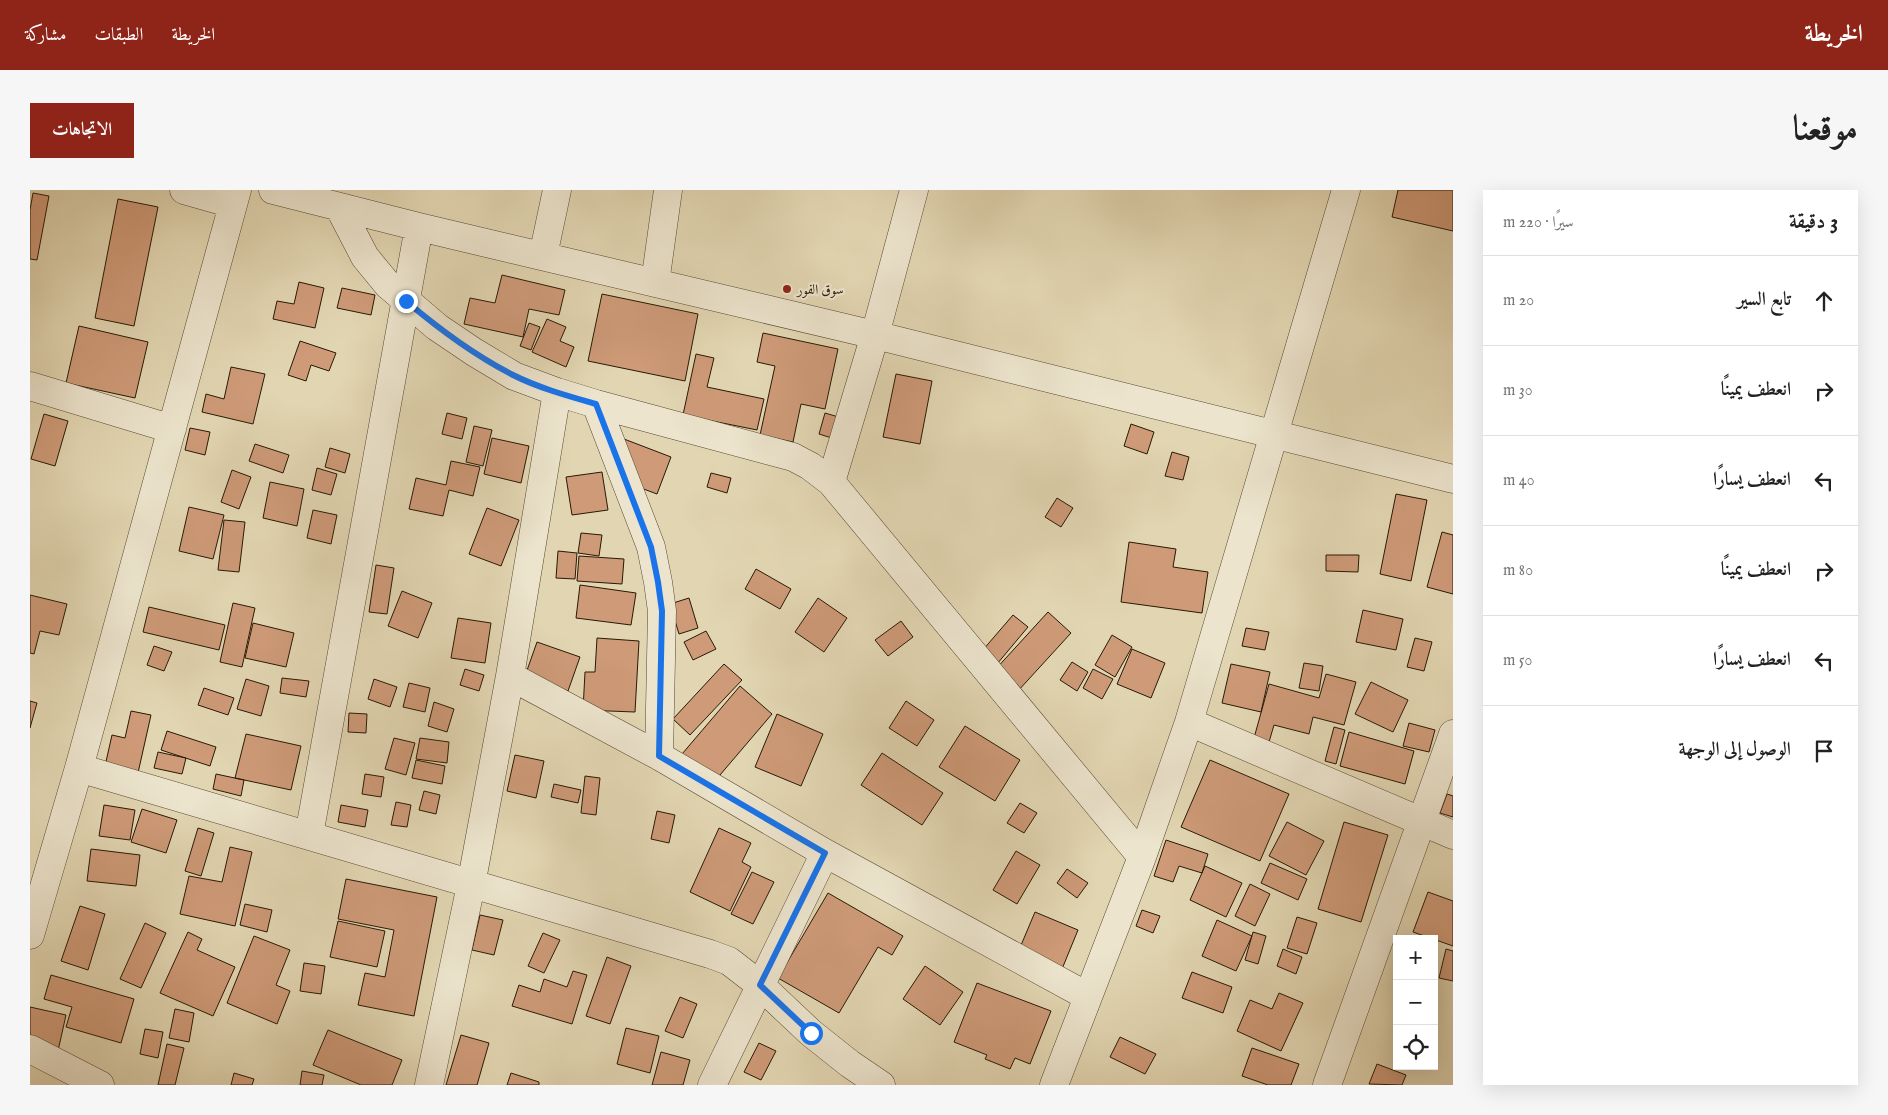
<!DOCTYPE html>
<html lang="ar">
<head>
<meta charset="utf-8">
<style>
	body { margin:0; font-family:"IM FELL English",Amiri,serif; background:#f6f6f6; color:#222; direction:rtl }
	.controls { position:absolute; right:15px; bottom:15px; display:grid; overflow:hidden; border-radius:0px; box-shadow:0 5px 20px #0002 }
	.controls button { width:45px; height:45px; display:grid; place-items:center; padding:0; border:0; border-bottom:1px solid #e0e0e0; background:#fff; color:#222; font:25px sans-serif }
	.stop { position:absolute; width:15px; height:15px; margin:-11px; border:4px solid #1a73e8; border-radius:50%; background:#fff }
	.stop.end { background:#1a73e8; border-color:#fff; box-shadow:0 1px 5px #0008 }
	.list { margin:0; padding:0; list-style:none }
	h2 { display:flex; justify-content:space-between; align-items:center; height:65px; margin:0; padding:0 20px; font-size:21px }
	h2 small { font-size:16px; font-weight:400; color:#767676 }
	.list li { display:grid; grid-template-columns:32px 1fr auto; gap:15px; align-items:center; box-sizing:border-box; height:90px; padding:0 20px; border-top:1px solid #e0e0e0 }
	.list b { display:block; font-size:19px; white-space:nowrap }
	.list em { font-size:16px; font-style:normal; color:#767676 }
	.icon { flex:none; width:28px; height:28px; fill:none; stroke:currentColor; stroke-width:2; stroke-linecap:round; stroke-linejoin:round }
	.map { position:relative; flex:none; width:1423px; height:895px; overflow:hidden; direction:ltr; border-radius:0px }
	header { display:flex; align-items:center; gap:30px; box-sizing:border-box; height:70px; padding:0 25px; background:#8f2418; color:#fff }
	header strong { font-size:24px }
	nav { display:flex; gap:28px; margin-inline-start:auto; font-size:18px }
	.intro { display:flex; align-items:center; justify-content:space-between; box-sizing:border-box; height:120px; padding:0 30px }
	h1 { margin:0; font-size:35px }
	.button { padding:12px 22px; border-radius:0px; background:#8f2418; color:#fff; font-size:18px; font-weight:700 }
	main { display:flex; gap:30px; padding:0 30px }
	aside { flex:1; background:#fff; border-radius:0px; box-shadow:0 5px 20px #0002 }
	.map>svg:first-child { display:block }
	.building { fill:#ce9a78; stroke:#281905 }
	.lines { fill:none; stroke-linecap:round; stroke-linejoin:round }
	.minor-casing { stroke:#564830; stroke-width:29 }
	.minor { stroke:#ece4cd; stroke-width:28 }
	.route { stroke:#1a73e8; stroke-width:6 }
	.poi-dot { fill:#8f2418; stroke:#ece4cd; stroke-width:2 }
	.labels { text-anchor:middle; stroke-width:4.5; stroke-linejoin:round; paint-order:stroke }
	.poi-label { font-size:14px; fill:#281905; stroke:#ece4cd; text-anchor:start }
</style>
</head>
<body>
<header>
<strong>الخريطة</strong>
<nav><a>الخريطة</a><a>الطبقات</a><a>مشاركة</a></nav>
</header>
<div class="intro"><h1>موقعنا</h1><a class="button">الاتجاهات</a></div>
<main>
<aside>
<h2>3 دقيقة<small>سيرًا · 220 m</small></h2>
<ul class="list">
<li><svg class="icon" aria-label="ahead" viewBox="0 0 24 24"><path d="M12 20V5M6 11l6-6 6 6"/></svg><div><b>تابع السير</b></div><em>20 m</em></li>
<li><svg class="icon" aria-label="right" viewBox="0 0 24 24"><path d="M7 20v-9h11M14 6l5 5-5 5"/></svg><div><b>انعطف يمينًا</b></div><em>30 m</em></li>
<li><svg class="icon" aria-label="left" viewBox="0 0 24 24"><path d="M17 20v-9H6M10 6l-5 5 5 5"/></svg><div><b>انعطف يسارًا</b></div><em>40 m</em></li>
<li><svg class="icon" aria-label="right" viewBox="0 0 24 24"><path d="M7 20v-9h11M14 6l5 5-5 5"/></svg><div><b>انعطف يمينًا</b></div><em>80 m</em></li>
<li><svg class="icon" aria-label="left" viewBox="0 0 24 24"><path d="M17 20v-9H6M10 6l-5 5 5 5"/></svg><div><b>انعطف يسارًا</b></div><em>50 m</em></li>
<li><svg class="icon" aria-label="arrive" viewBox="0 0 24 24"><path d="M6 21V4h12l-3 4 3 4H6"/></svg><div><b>الوصول إلى الوجهة</b></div></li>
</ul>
</aside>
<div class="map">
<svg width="1423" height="895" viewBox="0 0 1423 895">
	<rect width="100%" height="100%" fill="#e2d6b2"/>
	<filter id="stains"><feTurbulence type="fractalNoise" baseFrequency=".004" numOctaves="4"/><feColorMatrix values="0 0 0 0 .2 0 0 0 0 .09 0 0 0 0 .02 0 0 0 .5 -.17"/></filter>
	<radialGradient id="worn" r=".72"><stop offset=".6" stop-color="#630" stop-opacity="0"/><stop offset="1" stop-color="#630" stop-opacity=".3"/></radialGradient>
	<path class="building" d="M 1368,0 L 1423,0 L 1423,41 L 1362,27 Z
		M 3,3 L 19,6 L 7,70 L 0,69 L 0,20 Z
		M 88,9 L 128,17 L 104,136 L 65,128 Z
		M 472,85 L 535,100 L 529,125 L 499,119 L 493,147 L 434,134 L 440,108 L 465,113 Z
		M 269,92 L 294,98 L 285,138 L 243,129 L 247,111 L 264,114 Z
		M 312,98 L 345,105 L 341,125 L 307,118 Z
		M 572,104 L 668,124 L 655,191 L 558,171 Z
		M 517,129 L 536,137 L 530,151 L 544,157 L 536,177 L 502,162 Z
		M 499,133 L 510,137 L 501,160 L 490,156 Z
		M 49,136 L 118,152 L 105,208 L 36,193 Z
		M 733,143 L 808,159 L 795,219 L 771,214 L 763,252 L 730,245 L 745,176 L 727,172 Z
		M 270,151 L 306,163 L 299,181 L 281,175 L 276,191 L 258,185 Z
		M 666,164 L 684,168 L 677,197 L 734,209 L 727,240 L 653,225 Z
		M 201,177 L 235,184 L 223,234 L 172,222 L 176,204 L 194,209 Z
		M 866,184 L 902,191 L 890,254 L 853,247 Z
		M 417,223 L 437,228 L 432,249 L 412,244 Z
		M 795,223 L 812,228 L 805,249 L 789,244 Z
		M 14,224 L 38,231 L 25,276 L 1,269 Z
		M 1101,234 L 1124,242 L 1117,264 L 1094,256 Z
		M 444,236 L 462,240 L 453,276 L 436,272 Z
		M 160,238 L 180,242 L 175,265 L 155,260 Z
		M 462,248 L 499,256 L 491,293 L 454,284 Z
		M 594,249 L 641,267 L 627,304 L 579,286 Z
		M 225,254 L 259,265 L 253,283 L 219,271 Z
		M 300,258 L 320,264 L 315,283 L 295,277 Z
		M 1142,262 L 1159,267 L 1153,290 L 1135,286 Z
		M 421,271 L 450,277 L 443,306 L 419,300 L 413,326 L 379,319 L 386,288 L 416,295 Z
		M 287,278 L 307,284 L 301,305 L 282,300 Z
		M 202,280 L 221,287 L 209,319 L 191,312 Z
		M 572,282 L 578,320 L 542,325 L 536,287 Z
		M 681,283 L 701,288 L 697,303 L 677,297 Z
		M 240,292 L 274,299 L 267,336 L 233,328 Z
		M 1366,304 L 1397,310 L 1381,391 L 1350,384 Z
		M 1027,308 L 1043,318 L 1031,337 L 1015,327 Z
		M 159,317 L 194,325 L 183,369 L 149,361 Z
		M 457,318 L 489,330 L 471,376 L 439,364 Z
		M 283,320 L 307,325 L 301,354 L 277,348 Z
		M 194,330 L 215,332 L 209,382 L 188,380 Z
		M 1412,342 L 1423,345 L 1423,404 L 1397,397 Z
		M 551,343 L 572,345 L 569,366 L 548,363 Z
		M 1099,352 L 1146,359 L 1143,377 L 1178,382 L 1172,423 L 1091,412 Z
		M 528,361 L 547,363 L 545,389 L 526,388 Z
		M 1296,365 L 1329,365 L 1328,382 L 1296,381 Z
		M 549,366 L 594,369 L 592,394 L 547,391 Z
		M 346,375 L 364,378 L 357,424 L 339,422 Z
		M 726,379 L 761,399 L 750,419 L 715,399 Z
		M 550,395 L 606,403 L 601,435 L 546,428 Z
		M 372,401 L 402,413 L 388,448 L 358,436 Z
		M 0,405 L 37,414 L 29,445 L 10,441 L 4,464 L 0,463 Z
		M 659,408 L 668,438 L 649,444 L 640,414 Z
		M 788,408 L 817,428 L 794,462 L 765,442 Z
		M 203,413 L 225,418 L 212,477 L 190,472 Z
		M 119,417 L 195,435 L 189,460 L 113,442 Z
		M 1333,420 L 1373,429 L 1366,460 L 1326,452 Z
		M 1018,422 L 1041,443 L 987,502 L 964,481 Z
		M 983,425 L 998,437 L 967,474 L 952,461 Z
		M 428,428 L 461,433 L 455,473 L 421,468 Z
		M 871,431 L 883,447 L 858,466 L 845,450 Z
		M 223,433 L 264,443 L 256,477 L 215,468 Z
		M 1216,438 L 1239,442 L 1235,460 L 1212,456 Z
		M 676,441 L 686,459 L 663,470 L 654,452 Z
		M 1082,445 L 1102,457 L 1085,487 L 1065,475 Z
		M 567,448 L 609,451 L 605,522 L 553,520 L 555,482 L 565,482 Z
		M 1385,448 L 1402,452 L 1394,481 L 1377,477 Z
		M 507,452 L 550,467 L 538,501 L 495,486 Z
		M 124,456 L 142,462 L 134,481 L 117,475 Z
		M 1102,459 L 1135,473 L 1121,508 L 1087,494 Z
		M 1042,472 L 1058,482 L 1047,501 L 1030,490 Z
		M 1274,473 L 1293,476 L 1289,501 L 1269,498 Z
		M 694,474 L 712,490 L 660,545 L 643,529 Z
		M 1201,474 L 1240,482 L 1231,522 L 1192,513 Z
		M 435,479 L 454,485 L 449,501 L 430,495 Z
		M 1063,479 L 1083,489 L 1072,509 L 1053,498 Z
		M 1296,484 L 1326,492 L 1314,535 L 1283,527 L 1279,544 L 1244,535 L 1239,552 L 1224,548 L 1239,494 L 1289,508 Z
		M 252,488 L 279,491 L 276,507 L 250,503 Z
		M 216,489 L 239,496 L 231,526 L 207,519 Z
		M 344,489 L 367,497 L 360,517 L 338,509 Z
		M 1341,492 L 1378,510 L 1363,542 L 1325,524 Z
		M 379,493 L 400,498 L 395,522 L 373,517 Z
		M 710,496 L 742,524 L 684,592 L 652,564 Z
		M 174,498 L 204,508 L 198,525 L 168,515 Z
		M 0,511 L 7,513 L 0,538 Z
		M 876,511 L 904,530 L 887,556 L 859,538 Z
		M 404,512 L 424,519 L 417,542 L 398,536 Z
		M 101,521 L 121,525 L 108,583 L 75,576 L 82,545 L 95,548 Z
		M 319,523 L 337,524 L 336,543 L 318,542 Z
		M 747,524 L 793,544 L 771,596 L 725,577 Z
		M 1379,533 L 1405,540 L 1399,562 L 1373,556 Z
		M 935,536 L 990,570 L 965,611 L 909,577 Z
		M 1304,537 L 1315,540 L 1306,574 L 1295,571 Z
		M 137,541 L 186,557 L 180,576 L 131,560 Z
		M 1319,542 L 1384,561 L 1375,594 L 1310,576 Z
		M 216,544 L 271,556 L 261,600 L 205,588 Z
		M 364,548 L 385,553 L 376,585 L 355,579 Z
		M 390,548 L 419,552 L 417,573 L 386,569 Z
		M 128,562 L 156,568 L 152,584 L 124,578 Z
		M 852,563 L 913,603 L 892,635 L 831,595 Z
		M 485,565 L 514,571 L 506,608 L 477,601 Z
		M 386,570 L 415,576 L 412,594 L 382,588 Z
		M 1180,570 L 1259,604 L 1230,671 L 1151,637 Z
		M 186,584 L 214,590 L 211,606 L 183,599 Z
		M 335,584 L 354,587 L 351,607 L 332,604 Z
		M 555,586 L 570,588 L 566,625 L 551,623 Z
		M 524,594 L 551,600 L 548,613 L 521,607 Z
		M 394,601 L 410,605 L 406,624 L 389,620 Z
		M 1417,604 L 1423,606 L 1423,627 L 1410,623 Z
		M 366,612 L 381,615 L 377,637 L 361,635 Z
		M 990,613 L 1007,623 L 994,643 L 977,633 Z
		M 74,615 L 105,620 L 100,650 L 69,646 Z
		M 311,615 L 338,620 L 335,637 L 308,632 Z
		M 112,619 L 147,630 L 136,663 L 101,652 Z
		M 627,621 L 645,625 L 639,653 L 621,649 Z
		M 1257,632 L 1294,651 L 1276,685 L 1239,666 Z
		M 1314,632 L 1358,645 L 1331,732 L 1288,719 Z
		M 168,638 L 184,643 L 171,686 L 155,681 Z
		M 689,638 L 721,653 L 712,672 L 721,677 L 700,721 L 660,702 Z
		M 1136,650 L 1178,664 L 1172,683 L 1149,676 L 1143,692 L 1124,686 Z
		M 200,657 L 222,662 L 205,736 L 150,724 L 159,686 L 192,692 Z
		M 61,659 L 110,665 L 106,696 L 57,691 Z
		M 986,661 L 1010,675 L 987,714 L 963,700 Z
		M 1240,673 L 1277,689 L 1268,710 L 1231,693 Z
		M 1175,676 L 1212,693 L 1196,727 L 1160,710 Z
		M 1037,679 L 1058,693 L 1047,708 L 1027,693 Z
		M 722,682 L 744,692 L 723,734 L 701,724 Z
		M 316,689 L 407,707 L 384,826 L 328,815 L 335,783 L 355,787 L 364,740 L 308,729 Z
		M 1220,694 L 1240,704 L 1225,736 L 1205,726 Z
		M 1398,702 L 1423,711 L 1423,756 L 1383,742 Z
		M 798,703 L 873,746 L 862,765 L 848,757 L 809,823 L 748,788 Z
		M 215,714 L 242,720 L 237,742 L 210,735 Z
		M 50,716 L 75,724 L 58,780 L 31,771 Z
		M 1112,720 L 1130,726 L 1123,743 L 1106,736 Z
		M 1005,722 L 1048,740 L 1032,779 L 989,760 Z
		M 450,725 L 473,730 L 464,765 L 442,760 Z
		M 1267,727 L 1287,733 L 1277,764 L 1257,758 Z
		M 1187,730 L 1222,746 L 1206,781 L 1172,766 Z
		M 308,731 L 355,741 L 347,777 L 300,767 Z
		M 115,733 L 136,743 L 111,798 L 90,789 Z
		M 158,742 L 172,749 L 167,760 L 205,777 L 183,826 L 130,803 Z
		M 1223,742 L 1236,746 L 1228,774 L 1215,770 Z
		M 513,743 L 530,750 L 514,783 L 498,776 Z
		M 224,746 L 260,760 L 246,795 L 260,801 L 247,834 L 197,813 Z
		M 1253,759 L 1272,767 L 1266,784 L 1247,776 Z
		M 1416,759 L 1423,761 L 1423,791 L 1409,788 Z
		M 577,767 L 601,776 L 580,834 L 556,826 Z
		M 274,773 L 295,776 L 291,804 L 270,801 Z
		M 895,776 L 933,802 L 910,835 L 873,809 Z
		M 543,781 L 557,785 L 542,834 L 482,816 L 489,795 L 510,802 L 514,789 L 537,797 Z
		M 1162,782 L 1202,797 L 1193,823 L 1152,808 Z
		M 21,785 L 104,809 L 91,853 L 36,837 L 42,817 L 14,809 Z
		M 947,793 L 1021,821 L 1000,874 L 985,868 L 980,879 L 955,869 L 957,865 L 924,852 Z
		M 1249,803 L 1273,813 L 1251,861 L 1207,841 L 1220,810 L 1242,819 Z
		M 650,807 L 667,814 L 653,848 L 635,841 Z
		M 0,817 L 36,825 L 28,861 L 0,855 Z
		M 145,819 L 164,823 L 159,852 L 139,848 Z
		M 596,838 L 629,846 L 620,883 L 587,874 Z
		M 115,839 L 133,842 L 128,868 L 110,864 Z
		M 298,840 L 372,870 L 362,895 L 331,895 L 283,875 Z
		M 431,845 L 459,853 L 447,895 L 416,895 Z
		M 1090,847 L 1126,864 L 1115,884 L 1080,867 Z
		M 729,853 L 746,861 L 731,890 L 714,882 Z
		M 137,854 L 154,858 L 145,895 L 128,895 Z
		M 1222,858 L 1269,874 L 1261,895 L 1238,895 L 1212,886 Z
		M 631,862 L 660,870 L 653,895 L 622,895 Z
		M 1347,874 L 1376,885 L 1372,895 L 1339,894 Z
		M 272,881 L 294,885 L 292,895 L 270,895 Z
		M 204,883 L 224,889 L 222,895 L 201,895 Z
		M 481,883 L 509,892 L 509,895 L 477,895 Z"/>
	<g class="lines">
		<g class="minor-casing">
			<path id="minor" d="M 154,0 L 203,14
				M 243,0 L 389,37 L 845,145 L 1423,289
				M 309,17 L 335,67 L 358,95 L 407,137 L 444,162 L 484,186 L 527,202 L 566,214 L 763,267 L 780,276 L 801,292 L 1112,667
				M 513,66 L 527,0
				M 625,93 L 638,0
				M 0,196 L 142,239
				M 566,214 L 621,357 L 628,392 L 632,421 L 629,566
				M 801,292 L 845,145 L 884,0
				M 480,486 L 629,566 L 795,663 L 1057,806
				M 1159,532 L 1423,645
				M 49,578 L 680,764 L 699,771 L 730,795 L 781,843 L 820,874 L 851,895
				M 279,645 L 389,37
				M 0,745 L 49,578 L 207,0
				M 0,859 L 70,895
				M 399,895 L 441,695 L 480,486 L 527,202
				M 682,895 L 795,663
				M 1024,895 L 1112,667 L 1159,532 L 1316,0
				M 1297,895 L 1423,544"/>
		</g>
		<use href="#minor" class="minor"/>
	</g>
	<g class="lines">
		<path class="route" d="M 376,111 C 409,139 444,165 483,185 C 509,198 538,206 566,214 L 621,357 L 628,392 L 632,421 L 629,566 L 795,663 L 730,795 L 781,843"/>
	</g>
	<circle class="poi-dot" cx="757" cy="99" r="5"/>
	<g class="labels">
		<g class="poi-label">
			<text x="767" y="104">سوق الفور</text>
		</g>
	</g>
	<rect width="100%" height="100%" filter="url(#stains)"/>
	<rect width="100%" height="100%" fill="url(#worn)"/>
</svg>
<div class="controls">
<button>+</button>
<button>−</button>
<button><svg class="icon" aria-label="locate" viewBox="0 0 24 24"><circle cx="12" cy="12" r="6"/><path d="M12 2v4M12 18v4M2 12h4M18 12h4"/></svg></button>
</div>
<div class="stop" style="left:781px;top:843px"></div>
<div class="stop end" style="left:376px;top:111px"></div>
</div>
</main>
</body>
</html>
